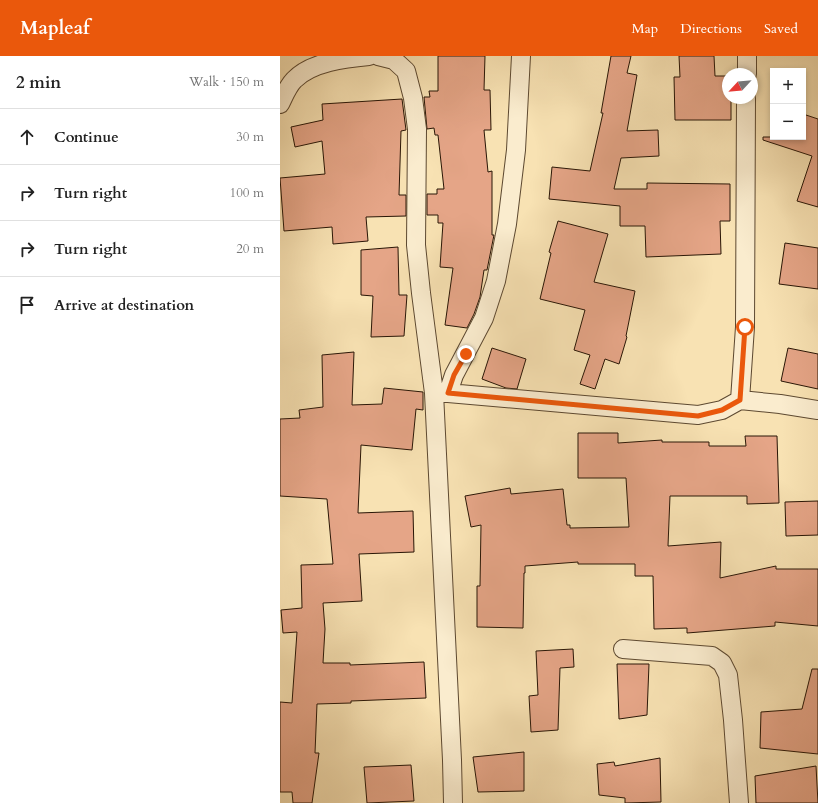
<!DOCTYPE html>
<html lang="en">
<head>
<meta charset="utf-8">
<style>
	body { margin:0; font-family:Cardo,serif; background:#f2f2f2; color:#222 }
	.controls { position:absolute; right:12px; top:12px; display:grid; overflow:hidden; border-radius:0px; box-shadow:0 2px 6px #0003 }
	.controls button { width:36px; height:36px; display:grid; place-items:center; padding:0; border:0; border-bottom:1px solid #e0e0e0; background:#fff; color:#222; font:20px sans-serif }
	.compass { position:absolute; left:442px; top:12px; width:36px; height:36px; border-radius:50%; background:#fff; box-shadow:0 2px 6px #0003; rotate:244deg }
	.stop { position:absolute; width:12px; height:12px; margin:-9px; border:3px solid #ea580c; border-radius:50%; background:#fff }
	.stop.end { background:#ea580c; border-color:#fff; box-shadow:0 1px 4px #0008 }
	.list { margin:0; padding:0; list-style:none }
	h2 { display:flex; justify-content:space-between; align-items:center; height:52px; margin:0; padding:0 16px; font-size:17px }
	h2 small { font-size:13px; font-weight:400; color:#767676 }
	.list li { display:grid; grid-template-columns:26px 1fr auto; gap:12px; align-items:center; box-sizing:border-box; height:56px; padding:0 16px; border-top:1px solid #e0e0e0 }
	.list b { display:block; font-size:15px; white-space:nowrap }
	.list em { font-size:13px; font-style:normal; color:#767676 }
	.icon { flex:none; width:22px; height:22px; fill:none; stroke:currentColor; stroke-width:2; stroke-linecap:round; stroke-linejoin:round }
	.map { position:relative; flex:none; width:538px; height:747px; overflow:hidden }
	header { display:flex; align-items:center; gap:24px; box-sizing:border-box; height:56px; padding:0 20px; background:#ea580c; color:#fff }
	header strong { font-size:19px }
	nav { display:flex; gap:22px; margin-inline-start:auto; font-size:14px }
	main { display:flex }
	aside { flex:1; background:#fff }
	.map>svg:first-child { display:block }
	.building { fill:#e5a587; stroke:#291606 }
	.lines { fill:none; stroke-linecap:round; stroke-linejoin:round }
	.minor-casing { stroke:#5d4931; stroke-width:20 }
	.minor { stroke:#faecce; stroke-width:18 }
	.route { stroke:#ea580c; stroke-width:5 }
</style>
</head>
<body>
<header>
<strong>Mapleaf</strong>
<nav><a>Map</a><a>Directions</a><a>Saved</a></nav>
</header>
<main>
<aside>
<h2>2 min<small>Walk · 150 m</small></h2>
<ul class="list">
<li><svg class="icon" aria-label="ahead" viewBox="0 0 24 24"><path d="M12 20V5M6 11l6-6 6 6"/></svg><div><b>Continue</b></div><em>30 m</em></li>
<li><svg class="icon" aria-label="right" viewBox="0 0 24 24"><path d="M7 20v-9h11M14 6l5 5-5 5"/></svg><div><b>Turn right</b></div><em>100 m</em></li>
<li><svg class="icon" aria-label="right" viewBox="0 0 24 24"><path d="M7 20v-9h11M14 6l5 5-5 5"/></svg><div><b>Turn right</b></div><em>20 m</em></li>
<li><svg class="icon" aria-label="arrive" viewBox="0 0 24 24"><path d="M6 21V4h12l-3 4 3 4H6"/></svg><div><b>Arrive at destination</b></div></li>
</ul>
</aside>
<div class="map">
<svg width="538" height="747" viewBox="0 0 538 747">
	<rect width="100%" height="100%" fill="#f8e2b3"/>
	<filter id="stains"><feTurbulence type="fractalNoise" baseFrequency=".005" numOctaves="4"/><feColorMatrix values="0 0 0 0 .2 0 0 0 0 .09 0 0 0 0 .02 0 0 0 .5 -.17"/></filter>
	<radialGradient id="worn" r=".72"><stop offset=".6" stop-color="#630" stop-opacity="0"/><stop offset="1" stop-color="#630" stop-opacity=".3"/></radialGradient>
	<path class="building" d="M 158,0 L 205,0 L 204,34 L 210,34 L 211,74 L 204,74 L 208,116 L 212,115 L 212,179 L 214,179 L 207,214 L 204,214 L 200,241 L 194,258 L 187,272 L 165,269 L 173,212 L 160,211 L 163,167 L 158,167 L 158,159 L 147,159 L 147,138 L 157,138 L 157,133 L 164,133 L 158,79 L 155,79 L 154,72 L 147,73 L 144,41 L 150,41 L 149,35 L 158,35 Z
		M 331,0 L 351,0 L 347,17 L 357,19 L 347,75 L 378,74 L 379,100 L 341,102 L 334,133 L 367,133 L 367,127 L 450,128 L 450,165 L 440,165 L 441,198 L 366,201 L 365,170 L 340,170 L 340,150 L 269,143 L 272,111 L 310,115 L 323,57 L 321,57 Z
		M 399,0 L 434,0 L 435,20 L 448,20 L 448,42 L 451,42 L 451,64 L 395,64 L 394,21 L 400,21 Z
		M 122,43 L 126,74 L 121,75 L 119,139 L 126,139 L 126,160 L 86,161 L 88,185 L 53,188 L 52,171 L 4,175 L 0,122 L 45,118 L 42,85 L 15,91 L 11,71 L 43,64 L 42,48 Z
		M 523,58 L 538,63 L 538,151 L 517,145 L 532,100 L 483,84 L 483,81 L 523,81 Z
		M 278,165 L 328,178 L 314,226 L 355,235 L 346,280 L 347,281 L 339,308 L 325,303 L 315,333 L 300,328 L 310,299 L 294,294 L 305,254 L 260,243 L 271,197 L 269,196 Z
		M 505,187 L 538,192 L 538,233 L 499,228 Z
		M 118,191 L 119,239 L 127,239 L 124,280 L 91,281 L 93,240 L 81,239 L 81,194 Z
		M 212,292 L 246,303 L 237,333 L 226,332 L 202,323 Z
		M 508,292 L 538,298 L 538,333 L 501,325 Z
		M 74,296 L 72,349 L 102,348 L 104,332 L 143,336 L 143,354 L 136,353 L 132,394 L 81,389 L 78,457 L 133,455 L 134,496 L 79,498 L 82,545 L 43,547 L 45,573 L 43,607 L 70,607 L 70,609 L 144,606 L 146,642 L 71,645 L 71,647 L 37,648 L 35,697 L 39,697 L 32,747 L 13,747 L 12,736 L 0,736 L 0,646 L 12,647 L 17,576 L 3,577 L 1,554 L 22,552 L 21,509 L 53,508 L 47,443 L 0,440 L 0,363 L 20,362 L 19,354 L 43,351 L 42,299 Z
		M 298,377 L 338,377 L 338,387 L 382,384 L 382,386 L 429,386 L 429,390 L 466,390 L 465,380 L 497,380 L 499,447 L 467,448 L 467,440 L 390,440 L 388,490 L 441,486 L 440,522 L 496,510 L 496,513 L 538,513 L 538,570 L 495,566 L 495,570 L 407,577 L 407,572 L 374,573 L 373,520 L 355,520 L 355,508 L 298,508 L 298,506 L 245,510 L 245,517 L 244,517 L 243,572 L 197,571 L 197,530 L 200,530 L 201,469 L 191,471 L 185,440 L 230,432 L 231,438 L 283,433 L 287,469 L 290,469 L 290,472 L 349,471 L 346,422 L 298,422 Z
		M 538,445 L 538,479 L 506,480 L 505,446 Z
		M 293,593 L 294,611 L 280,612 L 278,674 L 251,676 L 249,640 L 258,639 L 256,595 Z
		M 337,608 L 369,608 L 367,659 L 339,663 Z
		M 532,613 L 538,613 L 538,698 L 480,692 L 481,656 L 522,653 Z
		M 244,696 L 244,735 L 198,736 L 193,701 Z
		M 380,702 L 381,746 L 345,747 L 345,742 L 319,739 L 317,708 L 334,706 L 335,710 Z
		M 131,709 L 134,745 L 87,747 L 84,711 Z
		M 536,710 L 538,747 L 476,747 L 475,720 Z"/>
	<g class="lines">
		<g class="minor-casing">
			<path id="minor" d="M 98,0 L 114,4 L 126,15 L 133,42 L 137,73 L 136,189 L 141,237 L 154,337 L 172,704 L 173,747
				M 467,18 L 467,0
				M 0,48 C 4,40 8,30 14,24 C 31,6 66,2 89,0
				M 154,337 L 168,337 L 418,359 L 442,354 L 460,344 L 500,348 L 538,354
				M 168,337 L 174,319 L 204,262 L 216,225 L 227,168 L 236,94 L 241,0
				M 460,344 L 465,271 L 466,42
				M 343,593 L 432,600 L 442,607 L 448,619 L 453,664 L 459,747"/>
		</g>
		<use href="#minor" class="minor"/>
	</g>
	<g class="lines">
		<path class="route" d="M 186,298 L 174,319 L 168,337 L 418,360 L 442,354 L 460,344 L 465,271"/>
	</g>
	<rect width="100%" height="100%" filter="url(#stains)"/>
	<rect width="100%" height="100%" fill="url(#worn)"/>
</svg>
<div class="controls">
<button>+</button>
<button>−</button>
</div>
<svg class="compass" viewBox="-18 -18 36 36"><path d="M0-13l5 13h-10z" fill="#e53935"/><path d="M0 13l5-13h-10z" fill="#767676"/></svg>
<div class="stop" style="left:465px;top:271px"></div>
<div class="stop end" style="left:186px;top:298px"></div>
</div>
</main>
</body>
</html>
